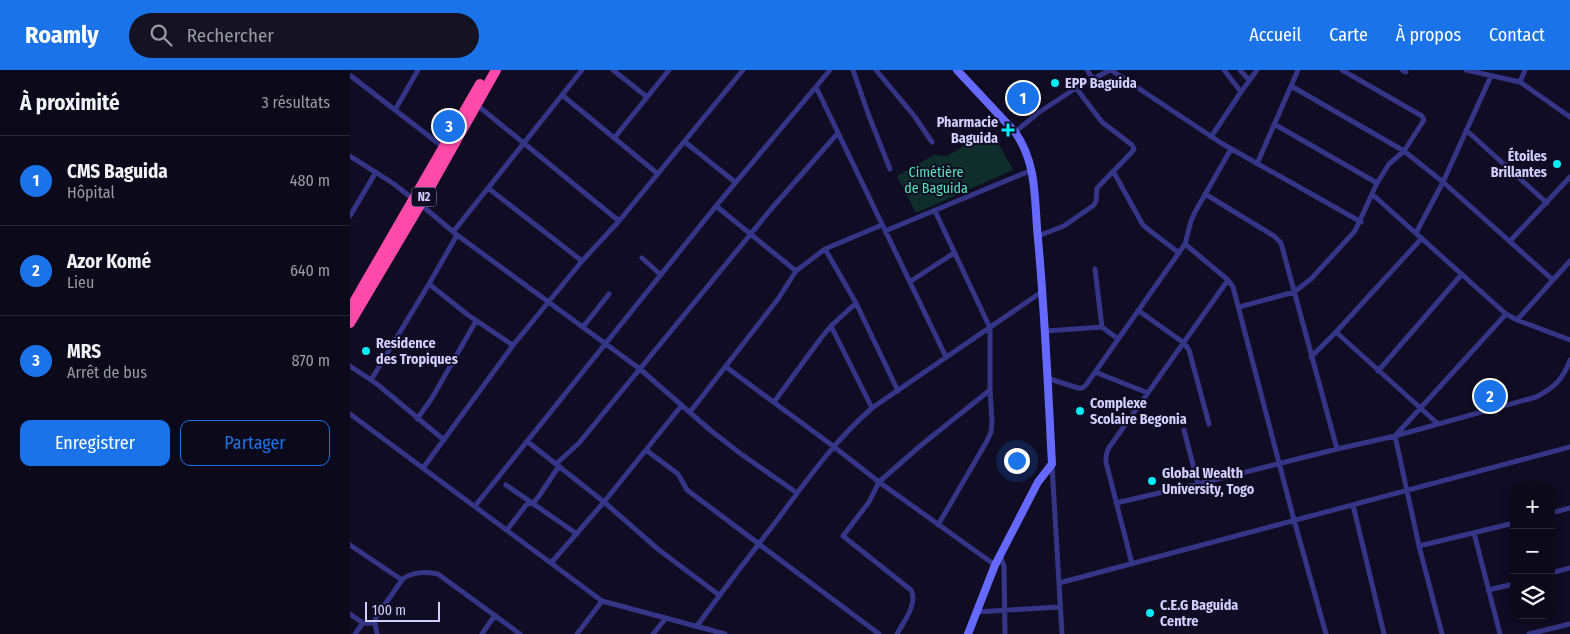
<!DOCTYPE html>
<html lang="fr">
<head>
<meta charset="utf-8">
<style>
	body { margin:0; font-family:"Fira Sans Condensed",sans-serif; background:#141223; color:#f1f3f6 }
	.controls { position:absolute; right:15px; bottom:15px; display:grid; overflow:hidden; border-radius:10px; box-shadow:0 2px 12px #0003 }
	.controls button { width:45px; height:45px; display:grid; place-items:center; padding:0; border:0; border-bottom:1px solid #2b2a39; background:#0b091a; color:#f1f3f6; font:25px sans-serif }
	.scale { position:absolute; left:15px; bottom:12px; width:75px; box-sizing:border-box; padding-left:5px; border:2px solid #d2cfff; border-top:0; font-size:14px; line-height:18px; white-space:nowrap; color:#d2cfff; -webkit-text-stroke:4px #0f0c23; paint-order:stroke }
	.you { position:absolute; left:666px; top:390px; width:18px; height:18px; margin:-12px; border:4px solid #fff; border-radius:50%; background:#1a73e8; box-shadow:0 0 0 8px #1a73e833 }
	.badge { display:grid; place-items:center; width:32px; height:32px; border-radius:50%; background:#1a73e8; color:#fff; font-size:16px; font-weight:700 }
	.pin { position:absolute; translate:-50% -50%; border:2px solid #fff; box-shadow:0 1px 5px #0006 }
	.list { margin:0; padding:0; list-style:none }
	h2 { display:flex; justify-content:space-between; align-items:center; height:65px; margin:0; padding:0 20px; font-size:21px }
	h2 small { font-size:16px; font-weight:400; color:#9a9aa2 }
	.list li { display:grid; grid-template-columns:32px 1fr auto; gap:15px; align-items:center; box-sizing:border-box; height:90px; padding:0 20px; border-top:1px solid #2b2a39 }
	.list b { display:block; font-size:19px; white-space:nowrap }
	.list p { margin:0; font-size:16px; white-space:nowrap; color:#9a9aa2 }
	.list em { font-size:16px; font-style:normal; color:#9a9aa2 }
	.actions { display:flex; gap:10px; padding:15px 20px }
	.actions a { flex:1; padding:11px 0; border:1px solid #1a73e8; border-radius:10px; text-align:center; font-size:18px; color:#1a73e8 }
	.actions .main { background:#1a73e8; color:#fff }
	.icon { flex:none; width:28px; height:28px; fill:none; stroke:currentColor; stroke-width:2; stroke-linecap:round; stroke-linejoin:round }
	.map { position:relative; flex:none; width:1220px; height:564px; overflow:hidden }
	header { display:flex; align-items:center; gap:30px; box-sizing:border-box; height:70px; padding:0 25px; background:#1a73e8; color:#fff }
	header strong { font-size:24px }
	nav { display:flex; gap:28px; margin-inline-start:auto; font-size:18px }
	.search { width:350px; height:45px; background:#141223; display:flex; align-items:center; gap:12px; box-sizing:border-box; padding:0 18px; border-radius:28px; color:#9a9aa2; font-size:19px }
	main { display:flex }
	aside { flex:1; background:#0b091a }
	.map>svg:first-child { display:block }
	.green { fill:#0f2e2b }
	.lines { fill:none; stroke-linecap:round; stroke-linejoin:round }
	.street { stroke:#343586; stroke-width:5 }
	.secondary { stroke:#6669ff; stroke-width:8 }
	.highway { stroke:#ff4aa9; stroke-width:10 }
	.poi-dot { fill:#00ecfa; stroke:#0f0c23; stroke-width:2 }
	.labels { text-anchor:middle; stroke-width:4; stroke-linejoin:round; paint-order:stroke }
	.shield { fill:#0f0c23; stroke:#9894bd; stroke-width:1 }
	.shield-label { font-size:12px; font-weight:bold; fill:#d2cfff }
	.poi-label { font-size:14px; font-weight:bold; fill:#d2cfff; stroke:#0f0c23; text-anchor:start }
	.park-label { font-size:14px; fill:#53e7bb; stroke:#0f0c23 }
</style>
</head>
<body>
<header>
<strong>Roamly</strong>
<div class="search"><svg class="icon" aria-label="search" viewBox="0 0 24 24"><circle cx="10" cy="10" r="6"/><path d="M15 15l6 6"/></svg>Rechercher</div>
<nav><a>Accueil</a><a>Carte</a><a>À propos</a><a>Contact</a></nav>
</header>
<main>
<aside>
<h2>À proximité<small>3 résultats</small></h2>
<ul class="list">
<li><span class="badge">1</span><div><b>CMS Baguida</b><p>Hôpital</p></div><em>480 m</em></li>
<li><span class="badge">2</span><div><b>Azor Komé</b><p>Lieu</p></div><em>640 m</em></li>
<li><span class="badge">3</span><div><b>MRS</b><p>Arrêt de bus</p></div><em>870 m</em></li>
</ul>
<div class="actions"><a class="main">Enregistrer</a><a>Partager</a></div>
</aside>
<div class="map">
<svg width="1220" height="564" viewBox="0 0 1220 564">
	<rect width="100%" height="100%" fill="#0f0c23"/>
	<path class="green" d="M 638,61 L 651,78 L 663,100 L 566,143 L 547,106 L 584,85 L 597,86 Z"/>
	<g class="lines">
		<path class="street" d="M 263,0 L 297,27
			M 503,0 L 519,46 L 540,99
			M 526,0 L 565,47 L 582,72
			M 737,0 L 743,9
			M 761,0 L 871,73 L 1011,152
			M 890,0 L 899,10
			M 1052,0 L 1056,2
			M 1116,0 L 1170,12 L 1220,47
			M 1,6 L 93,77
			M 1170,12 L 1175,0
			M 941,16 L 1054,81 L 1093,112 L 1203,210
			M 466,17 L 596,287
			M 891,22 L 907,0
			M 212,25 L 308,104
			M 127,35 L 269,151
			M 45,40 L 68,0
			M 924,54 L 1027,113
			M 1116,60 L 1197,133
			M 665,62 L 688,43 L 726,18 L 760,0
			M 265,67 L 319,0
			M 861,67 L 891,22 L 874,0
			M 335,72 L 385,112
			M 0,86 L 44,114 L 63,129
			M 907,94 L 948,0
			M 763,101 L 793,155 L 799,160 L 829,183
			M 138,118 L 232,191
			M 855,124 L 924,166 L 931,173 L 987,379
			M 1022,124 L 1156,244 L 1167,250 L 1220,270
			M 70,134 L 107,165 L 290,299 L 360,360 L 391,384 L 447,423
			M 366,136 L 446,201
			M 585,141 L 640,258 L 640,320 L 642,352 L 641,362 L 637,371 L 588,455
			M 0,146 L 26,102
			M 535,161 L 682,100
			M 103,162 L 232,0
			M 1066,163 L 1093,112 L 1141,6
			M 688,166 L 714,156 L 744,135 L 746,131 L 747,118 L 782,82 L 784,79 L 782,75 L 752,52 L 726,18
			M 1160,171 L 1220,107
			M 835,174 L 878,210 L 883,217 L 944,450 L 976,564
			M 475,179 L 506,233 L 548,321
			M 292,188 L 311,205
			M 745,199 L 752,257 L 768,269
			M 561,211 L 604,183
			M 79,214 L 118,245 L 161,274 L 164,274
			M 889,237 L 944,222 L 961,209 L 1005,161 L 1027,113 L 1039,94 L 1054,81 L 1074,50 L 1072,46 L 992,0
			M 789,241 L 834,273 L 839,280 L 859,354
			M 1167,250 L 1220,191
			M 481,256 L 522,338
			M 233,257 L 259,224
			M 696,261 L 752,257
			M 986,262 L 1087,353
			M 961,287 L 986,262 L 1072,168
			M 0,296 L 27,314 L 94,370
			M 376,297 L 483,376 L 529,412 L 645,495
			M 1028,301 L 1112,204
			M 745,302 L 798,323
			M 697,308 L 728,318 L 732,318 L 736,315 L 835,174 L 841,151 L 845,142 L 881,79
			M 21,310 L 79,214 L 107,165
			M 424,332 L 471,268 L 481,256 L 506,233
			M 340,342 L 428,229 L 446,201 L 475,179 L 532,155
			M 0,344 L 252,531 L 375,564
			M 67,349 L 82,328 L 126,251
			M 834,360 L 848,414
			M 178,372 L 254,432 L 309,480 L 369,525
			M 296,380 L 328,404 L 337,420 L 529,564
			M 206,394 L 229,373 L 422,138 L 488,63
			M 702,395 L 712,564
			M 73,398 L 164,274 L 232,191 L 269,151 L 393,0
			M 156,415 L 227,464
			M 766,433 L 848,414 L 987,379 L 1045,366 L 1186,327 C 1204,318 1213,309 1220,290
			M 1003,435 L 1034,564
			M 125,436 L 366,136 L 480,0
			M 1201,443 L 1220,438
			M 157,460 L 176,435 L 184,432 L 189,426 L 209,396
			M 1124,463 L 1150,564
			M 0,475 L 52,510 C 60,502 77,501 88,504 L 170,564
			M 1069,476 L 1164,453
			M 650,485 L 654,496 L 655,564
			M 201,493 L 254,432 L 332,335
			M 782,494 L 756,392 L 756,386 L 758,379 L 878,210
			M 1201,503 L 1220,498
			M 709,513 L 1220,377
			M 1138,520 L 1164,514
			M 626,542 L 710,537
			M 0,544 L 13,553
			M 347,556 C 373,520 401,484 428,449 C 457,410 485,370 522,338 L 693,221
			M 5,564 L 13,553 L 25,553
			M 27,564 L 25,553 L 26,547 L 52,510
			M 132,564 L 145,545
			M 227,564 L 252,531
			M 303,564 L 316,548
			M 547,564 C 554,551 568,534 561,520 L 493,466 L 519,432 L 529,412 L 570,376 L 640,320
			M 1092,564 L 1069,476 L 1045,366 L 1156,244
			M 1179,564 L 1220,554"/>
		<path class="secondary" d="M 607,0 L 665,62 C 688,95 684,131 688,169 C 695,244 698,319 702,394 L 688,412 L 645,495 L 618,564"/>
		<path class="highway" d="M 0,239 L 130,14
			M 0,253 L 70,135 L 146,0"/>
	</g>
	<g class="poi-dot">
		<circle cx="705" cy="13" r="5"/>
		<path d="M655.5 52.5h5v5h5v5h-5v5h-5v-5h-5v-5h5z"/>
		<circle cx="1207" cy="94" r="5"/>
		<circle cx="16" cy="281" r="5"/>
		<circle cx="730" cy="341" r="5"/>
		<circle cx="802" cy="411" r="5"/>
		<circle cx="800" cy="543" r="5"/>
	</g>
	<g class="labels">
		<rect class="shield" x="61.5" y="117.5" width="25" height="19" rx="4"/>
		<g class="shield-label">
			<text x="74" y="131">N2</text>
		</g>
		<g class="poi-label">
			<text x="715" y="18">EPP Baguida</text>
			<text x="648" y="57" text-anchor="end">Pharmacie<tspan x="648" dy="16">Baguida</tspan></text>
			<text x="1197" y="91" text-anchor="end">Étoiles<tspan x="1197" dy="16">Brillantes</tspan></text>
			<text x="26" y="278">Residence<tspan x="26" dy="16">des Tropiques</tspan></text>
			<text x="740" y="338">Complexe<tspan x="740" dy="16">Scolaire Begonia</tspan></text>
			<text x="812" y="408">Global Wealth<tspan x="812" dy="16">University, Togo</tspan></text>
			<text x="810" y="540">C.E.G Baguida<tspan x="810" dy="16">Centre</tspan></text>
		</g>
		<g class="park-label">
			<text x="586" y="107">Cimétière<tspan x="586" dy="16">de Baguida</tspan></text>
		</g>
	</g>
</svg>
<div class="controls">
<button>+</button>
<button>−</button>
<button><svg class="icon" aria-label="layers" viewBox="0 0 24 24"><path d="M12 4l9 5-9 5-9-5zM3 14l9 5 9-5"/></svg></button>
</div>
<div class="scale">100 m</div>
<div class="you"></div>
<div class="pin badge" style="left:673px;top:28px">1</div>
<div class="pin badge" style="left:1140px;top:326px">2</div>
<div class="pin badge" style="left:99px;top:56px">3</div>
</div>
</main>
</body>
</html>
